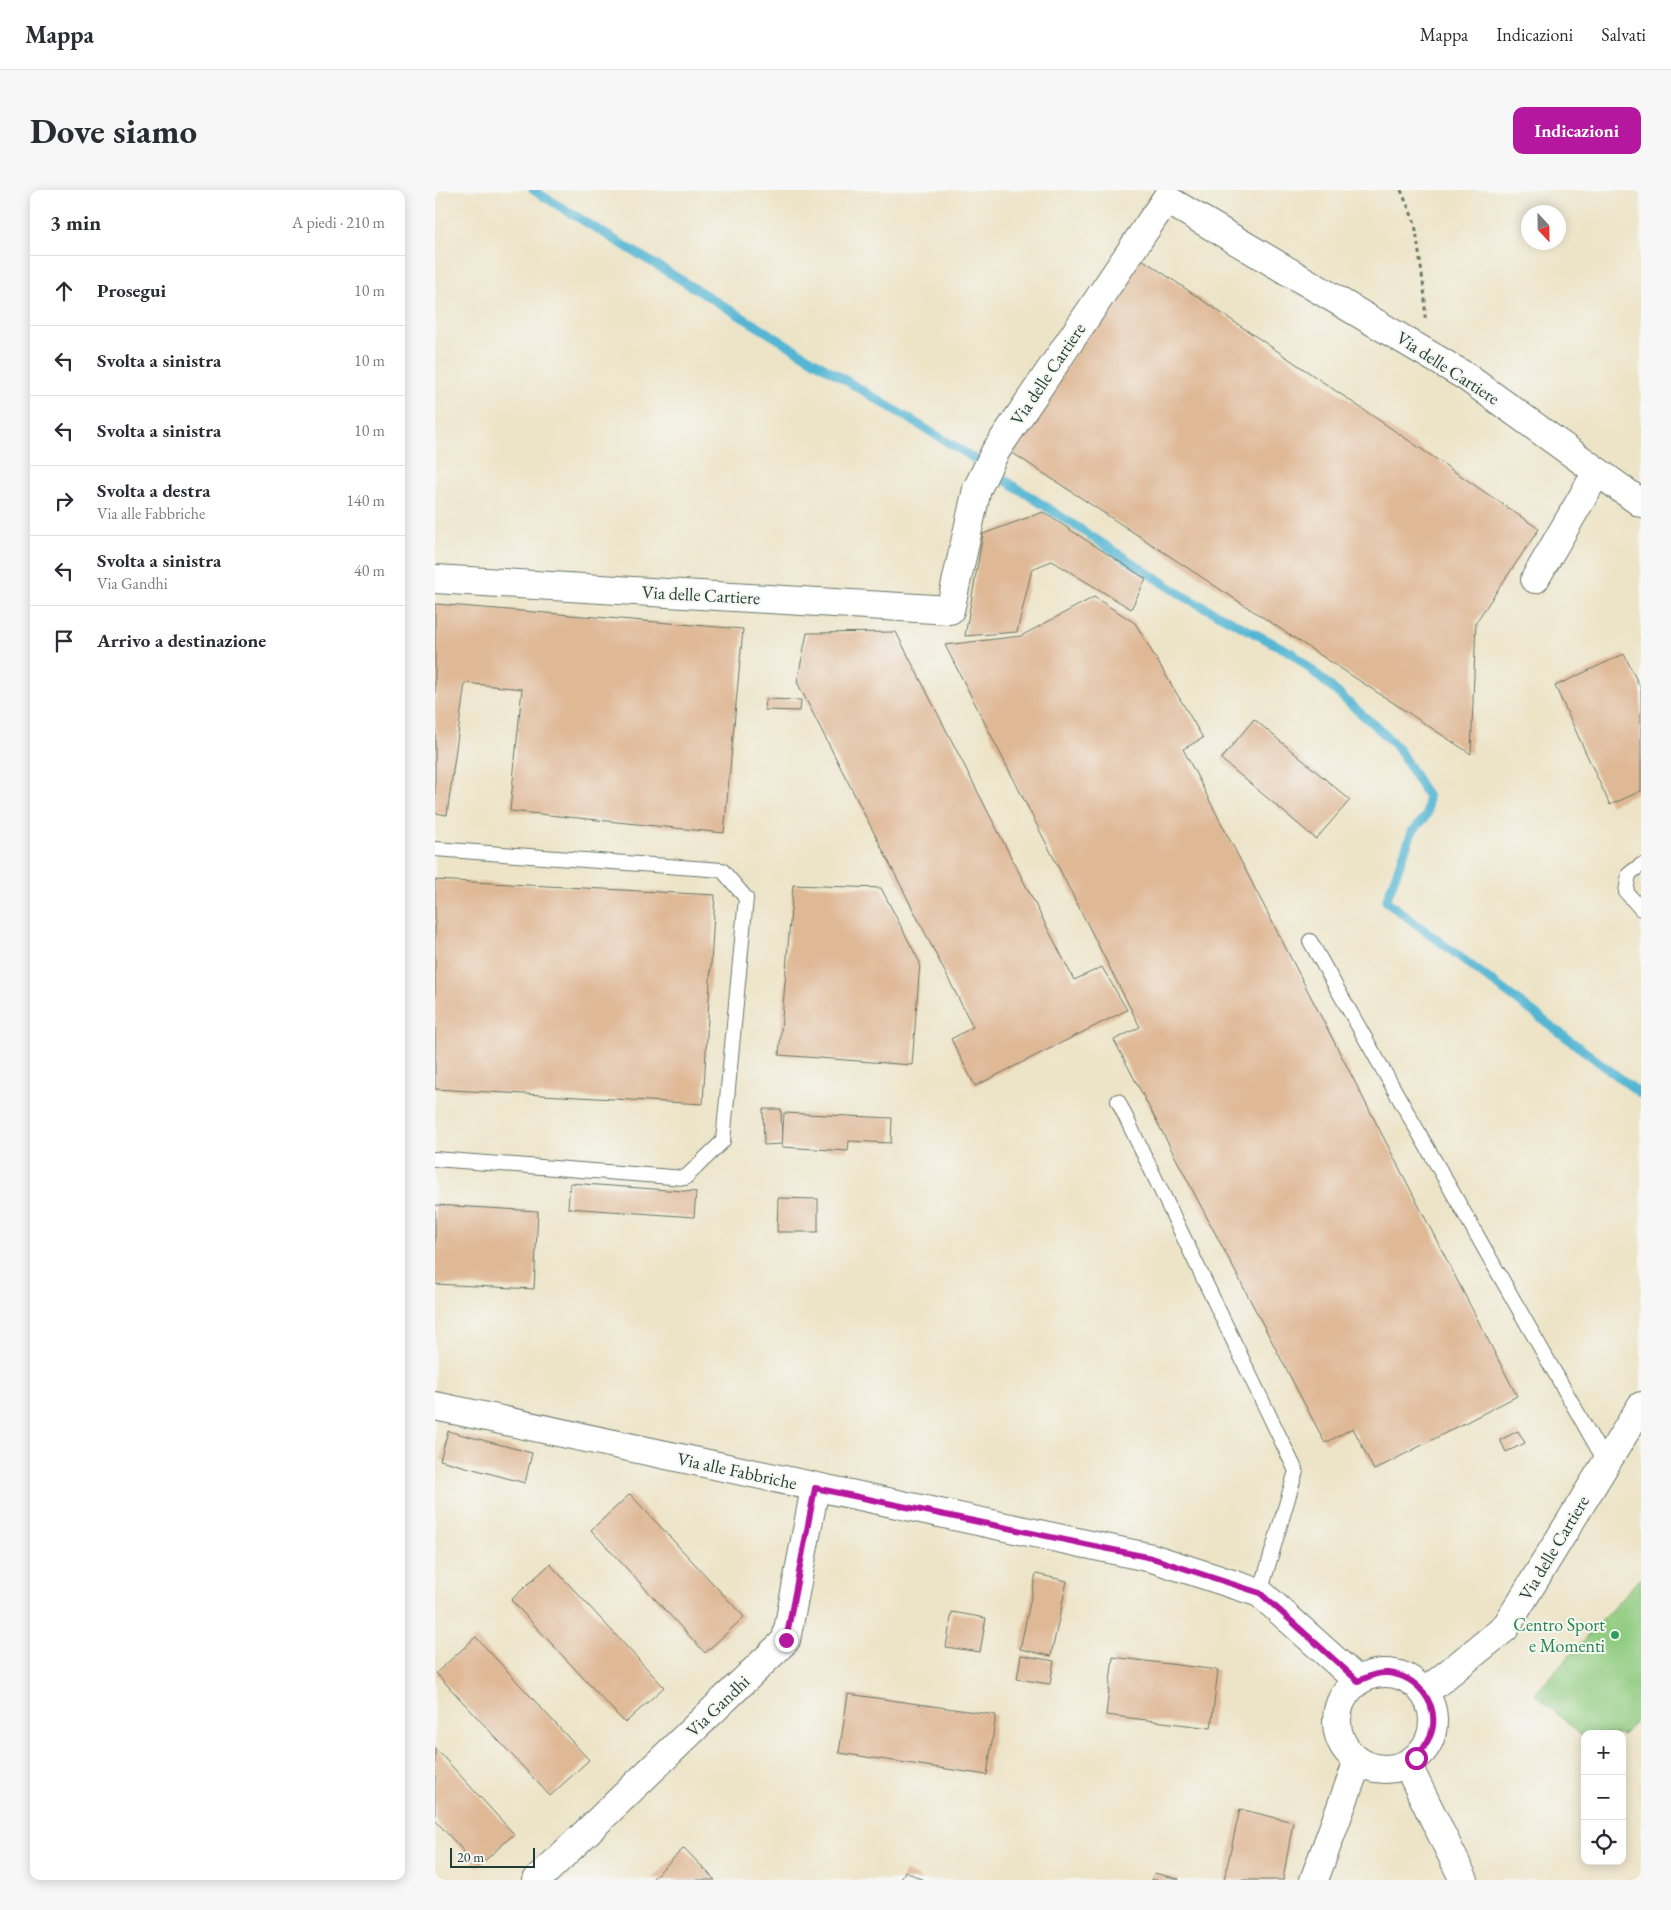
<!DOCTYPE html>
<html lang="it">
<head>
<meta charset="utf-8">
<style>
	body { margin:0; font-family:"EB Garamond",serif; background:#f7f7f7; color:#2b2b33 }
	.controls { position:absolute; right:15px; bottom:15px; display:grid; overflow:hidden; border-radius:10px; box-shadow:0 2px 12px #0003 }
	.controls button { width:45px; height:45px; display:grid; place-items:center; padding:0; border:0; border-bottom:1px solid #e1e1e2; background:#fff; color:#2b2b33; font:25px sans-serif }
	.compass { position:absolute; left:1086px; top:15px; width:45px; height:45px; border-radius:50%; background:#fff; box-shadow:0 2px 12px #0003; rotate:158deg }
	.scale { position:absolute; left:15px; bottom:12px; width:85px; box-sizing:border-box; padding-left:5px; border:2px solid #1f3d34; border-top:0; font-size:14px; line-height:18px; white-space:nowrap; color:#1f3d34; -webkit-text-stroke:4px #f6f6f2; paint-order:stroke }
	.stop { position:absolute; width:15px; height:15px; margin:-11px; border:4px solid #b5179e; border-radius:50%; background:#fff }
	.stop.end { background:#b5179e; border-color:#fff; box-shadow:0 1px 5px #0008 }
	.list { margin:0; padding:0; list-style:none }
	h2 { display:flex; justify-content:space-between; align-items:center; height:65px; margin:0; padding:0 20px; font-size:21px }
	h2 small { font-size:16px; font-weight:400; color:#7c7c81 }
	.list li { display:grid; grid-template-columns:32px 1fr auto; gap:15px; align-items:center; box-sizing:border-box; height:70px; padding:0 20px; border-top:1px solid #e1e1e2 }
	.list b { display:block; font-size:19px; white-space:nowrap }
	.list p { margin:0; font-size:16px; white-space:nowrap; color:#7c7c81 }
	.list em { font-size:16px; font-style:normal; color:#7c7c81 }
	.icon { flex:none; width:28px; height:28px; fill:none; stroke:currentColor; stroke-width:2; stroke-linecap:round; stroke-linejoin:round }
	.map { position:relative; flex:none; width:1206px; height:1690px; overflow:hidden; border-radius:10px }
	header { display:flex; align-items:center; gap:30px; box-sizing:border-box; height:70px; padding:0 25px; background:#fff; border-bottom:1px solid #e1e1e2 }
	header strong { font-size:24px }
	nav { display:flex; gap:28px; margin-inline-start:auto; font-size:18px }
	.intro { display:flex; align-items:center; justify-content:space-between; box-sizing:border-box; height:120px; padding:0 30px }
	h1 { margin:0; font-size:35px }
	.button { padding:12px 22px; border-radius:10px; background:#b5179e; color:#fff; font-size:18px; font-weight:700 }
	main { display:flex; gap:30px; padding:0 30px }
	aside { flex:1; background:#fff; border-radius:10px; box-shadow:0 2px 12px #0003 }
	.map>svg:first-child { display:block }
	.green { fill:#91cc81; stroke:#58845a }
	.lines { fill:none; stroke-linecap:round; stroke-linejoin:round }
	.stream { stroke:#54b6d3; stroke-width:9 }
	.building { fill:#dfb895 }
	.lane-casing { stroke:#677768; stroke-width:16 }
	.street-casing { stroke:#677768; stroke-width:30 }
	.secondary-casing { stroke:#677768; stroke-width:30 }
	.path { stroke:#677768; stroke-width:3; stroke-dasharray:4 4; stroke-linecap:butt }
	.lane { stroke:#fff; stroke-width:14 }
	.street { stroke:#fff; stroke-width:28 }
	.secondary { stroke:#fff; stroke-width:28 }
	.route { stroke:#b5179e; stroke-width:6 }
	.leisure-dot { fill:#2e9e5b; stroke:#f6f6f2; stroke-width:2 }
	.labels { text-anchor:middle; stroke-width:4; stroke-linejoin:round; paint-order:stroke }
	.street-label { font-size:18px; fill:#1f3d34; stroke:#f6f6f2 }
	.leisure-label { font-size:18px; fill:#27864d; stroke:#f6f6f2; text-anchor:end }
</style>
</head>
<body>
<header>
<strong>Mappa</strong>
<nav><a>Mappa</a><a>Indicazioni</a><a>Salvati</a></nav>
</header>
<div class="intro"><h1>Dove siamo</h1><a class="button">Indicazioni</a></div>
<main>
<aside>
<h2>3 min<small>A piedi · 210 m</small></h2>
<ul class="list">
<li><svg class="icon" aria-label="ahead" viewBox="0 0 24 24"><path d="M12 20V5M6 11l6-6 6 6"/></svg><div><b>Prosegui</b></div><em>10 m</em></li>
<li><svg class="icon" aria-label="left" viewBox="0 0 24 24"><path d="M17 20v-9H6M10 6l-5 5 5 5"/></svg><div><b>Svolta a sinistra</b></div><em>10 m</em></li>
<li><svg class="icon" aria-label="left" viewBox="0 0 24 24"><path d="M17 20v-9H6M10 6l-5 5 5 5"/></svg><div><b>Svolta a sinistra</b></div><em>10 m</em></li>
<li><svg class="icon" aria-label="right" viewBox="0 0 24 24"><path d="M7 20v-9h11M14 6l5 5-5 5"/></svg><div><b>Svolta a destra</b><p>Via alle Fabbriche</p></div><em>140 m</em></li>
<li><svg class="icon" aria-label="left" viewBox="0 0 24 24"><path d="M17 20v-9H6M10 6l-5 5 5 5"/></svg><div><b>Svolta a sinistra</b><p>Via Gandhi</p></div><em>40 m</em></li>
<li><svg class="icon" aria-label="arrive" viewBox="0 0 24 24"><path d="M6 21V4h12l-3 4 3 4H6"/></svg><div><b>Arrivo a destinazione</b></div></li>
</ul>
</aside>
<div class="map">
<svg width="1206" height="1690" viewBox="0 0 1206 1690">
	<rect width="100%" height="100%" fill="#f6f6f2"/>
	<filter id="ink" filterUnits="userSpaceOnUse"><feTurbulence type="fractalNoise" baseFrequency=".02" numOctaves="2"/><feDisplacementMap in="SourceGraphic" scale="10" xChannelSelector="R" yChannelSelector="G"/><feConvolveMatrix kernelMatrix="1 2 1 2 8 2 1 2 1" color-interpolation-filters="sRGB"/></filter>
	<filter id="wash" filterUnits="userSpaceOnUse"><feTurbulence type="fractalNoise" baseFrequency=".0096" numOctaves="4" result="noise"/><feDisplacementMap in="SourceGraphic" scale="20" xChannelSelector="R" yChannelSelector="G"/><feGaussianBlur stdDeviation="1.12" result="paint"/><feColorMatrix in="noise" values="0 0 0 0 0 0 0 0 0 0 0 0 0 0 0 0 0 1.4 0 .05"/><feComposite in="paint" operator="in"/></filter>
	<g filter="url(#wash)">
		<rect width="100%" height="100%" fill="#ede4c8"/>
		<path class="green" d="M 1206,1387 L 1206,1525 L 1187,1546 L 1187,1544 L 1150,1544 L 1150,1549 L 1100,1504 Z"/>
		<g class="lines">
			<path class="stream" d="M 98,0 L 537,267 L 562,285 L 750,407 L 857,463 L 946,541 L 963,558 L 993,607 L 992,625 L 977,642 L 951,711 L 1206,904"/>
		</g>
		<g id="blocks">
			<path class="building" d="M 704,67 L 1104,339 L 1041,432 L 1036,564 L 576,262 Z
				M 608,322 L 711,389 L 696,419 L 617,371 L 597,379 L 582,442 L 530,446 L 548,344 Z
				M 659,407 L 700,433 L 768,548 L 748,559 L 1082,1206 L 939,1280 L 918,1238 L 890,1253 L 679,850 L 705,837 L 510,455 L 586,446 Z
				M 0,414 L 308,439 L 289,643 L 75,621 L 87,499 L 30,493 L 12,625 L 0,623 Z
				M 461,442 L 639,790 L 667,777 L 692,820 L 540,896 L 516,849 L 538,837 L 362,492 L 372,443 Z
				M 1189,464 L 1206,499 L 1206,601 L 1175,615 L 1120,496 Z
				M 331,509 L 366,510 L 365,521 L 330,520 Z
				M 819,529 L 915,610 L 881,649 L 786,569 Z
				M 0,690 L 280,705 L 268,914 L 0,899 Z
				M 358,695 L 446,698 L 485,773 L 477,875 L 344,865 Z
				M 328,919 L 346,919 L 347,954 L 329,955 Z
				M 349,923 L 457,928 L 456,953 L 414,951 L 413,961 L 347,957 Z
				M 135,993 L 261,1002 L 259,1027 L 133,1018 Z
				M 343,1008 L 383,1009 L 383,1042 L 342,1042 Z
				M 0,1015 L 103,1021 L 99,1099 L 0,1094 Z
				M 13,1241 L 97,1263 L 90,1293 L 5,1270 Z
				M 1083,1241 L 1090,1253 L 1071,1262 L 1065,1250 Z
				M 195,1304 L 309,1427 L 270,1463 L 156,1340 Z
				M 115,1374 L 229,1497 L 190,1533 L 76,1410 Z
				M 601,1384 L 632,1391 L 616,1466 L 585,1459 Z
				M 517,1422 L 551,1428 L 545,1462 L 511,1457 Z
				M 41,1447 L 154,1570 L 115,1606 L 1,1483 Z
				M 586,1465 L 619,1471 L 615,1494 L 582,1489 Z
				M 678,1467 L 783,1480 L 776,1538 L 671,1525 Z
				M 413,1504 L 561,1525 L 552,1585 L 404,1563 Z
				M 0,1558 L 79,1644 L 43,1677 L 0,1630 Z
				M 805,1619 L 858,1632 L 848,1690 L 789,1690 Z
				M 249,1658 L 280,1690 L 216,1690 Z
				M 470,1681 L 488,1690 L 466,1690 Z
				M 719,1683 L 744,1689 L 744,1690 L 717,1690 Z"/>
		</g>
	</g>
	<g filter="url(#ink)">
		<use href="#blocks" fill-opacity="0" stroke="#677768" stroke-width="1"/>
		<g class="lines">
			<g class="lane-casing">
				<path id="lane" d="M 0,659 L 287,680 L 311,708 L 288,951 L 250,988 L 0,969
					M 1206,675 L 1194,684 L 1191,702 L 1206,719
					M 875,751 L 1171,1273
					M 683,911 L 861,1281 L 825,1403"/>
			</g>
			<g class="street-casing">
				<path id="street" d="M 0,389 L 515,420 L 542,299 L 560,262 L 731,9 L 1030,186 L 1206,313
					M 1100,389 L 1162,282
					M 989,1503 L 1070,1438 L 1206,1216
					M 102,1690 L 351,1450 L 380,1298
					M 879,1690 L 923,1571"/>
			</g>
			<g class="secondary-casing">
				<path id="secondary" d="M 0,1216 L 717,1368 L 825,1403 L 923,1491
					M902 1531a48 48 0 1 1 96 0a48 48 0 1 1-96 0Z
					M 972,1574 L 1029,1690"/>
			</g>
			<path class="path" d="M 966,0 L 980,33 L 990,107 L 990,130"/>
			<use href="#lane" class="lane"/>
			<use href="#street" class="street"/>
			<use href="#secondary" class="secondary"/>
		</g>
	</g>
	<g class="lines" filter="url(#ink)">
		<path class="route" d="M 351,1450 L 380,1298 L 717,1368 L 825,1403 L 923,1491 C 933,1487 942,1482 953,1483 C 981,1486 1004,1512 997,1541 C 994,1552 987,1560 981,1568"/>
	</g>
	<circle class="leisure-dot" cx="1180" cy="1445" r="5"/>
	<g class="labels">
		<g class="street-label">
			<text transform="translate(1013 178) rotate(33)" y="6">Via delle Cartiere</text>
			<text transform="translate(613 184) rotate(-56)" y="6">Via delle Cartiere</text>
			<text transform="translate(266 405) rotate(3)" y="6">Via delle Cartiere</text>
			<text transform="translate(302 1281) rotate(12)" y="6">Via alle Fabbriche</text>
			<text transform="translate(1119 1358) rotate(-59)" y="6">Via delle Cartiere</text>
			<text transform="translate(283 1516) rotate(-44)" y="6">Via Gandhi</text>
		</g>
		<g class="leisure-label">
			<text x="1170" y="1441">Centro Sport<tspan x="1170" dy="21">e Momenti</tspan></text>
		</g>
	</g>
</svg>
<div class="controls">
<button>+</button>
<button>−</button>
<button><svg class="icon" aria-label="locate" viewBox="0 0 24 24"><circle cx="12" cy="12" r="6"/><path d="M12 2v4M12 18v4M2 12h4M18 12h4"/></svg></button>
</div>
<svg class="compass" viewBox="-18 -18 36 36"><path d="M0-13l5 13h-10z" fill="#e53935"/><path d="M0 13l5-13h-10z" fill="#7c7c81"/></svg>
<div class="scale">20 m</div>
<div class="stop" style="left:981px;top:1568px"></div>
<div class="stop end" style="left:351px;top:1450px"></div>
</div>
</main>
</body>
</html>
